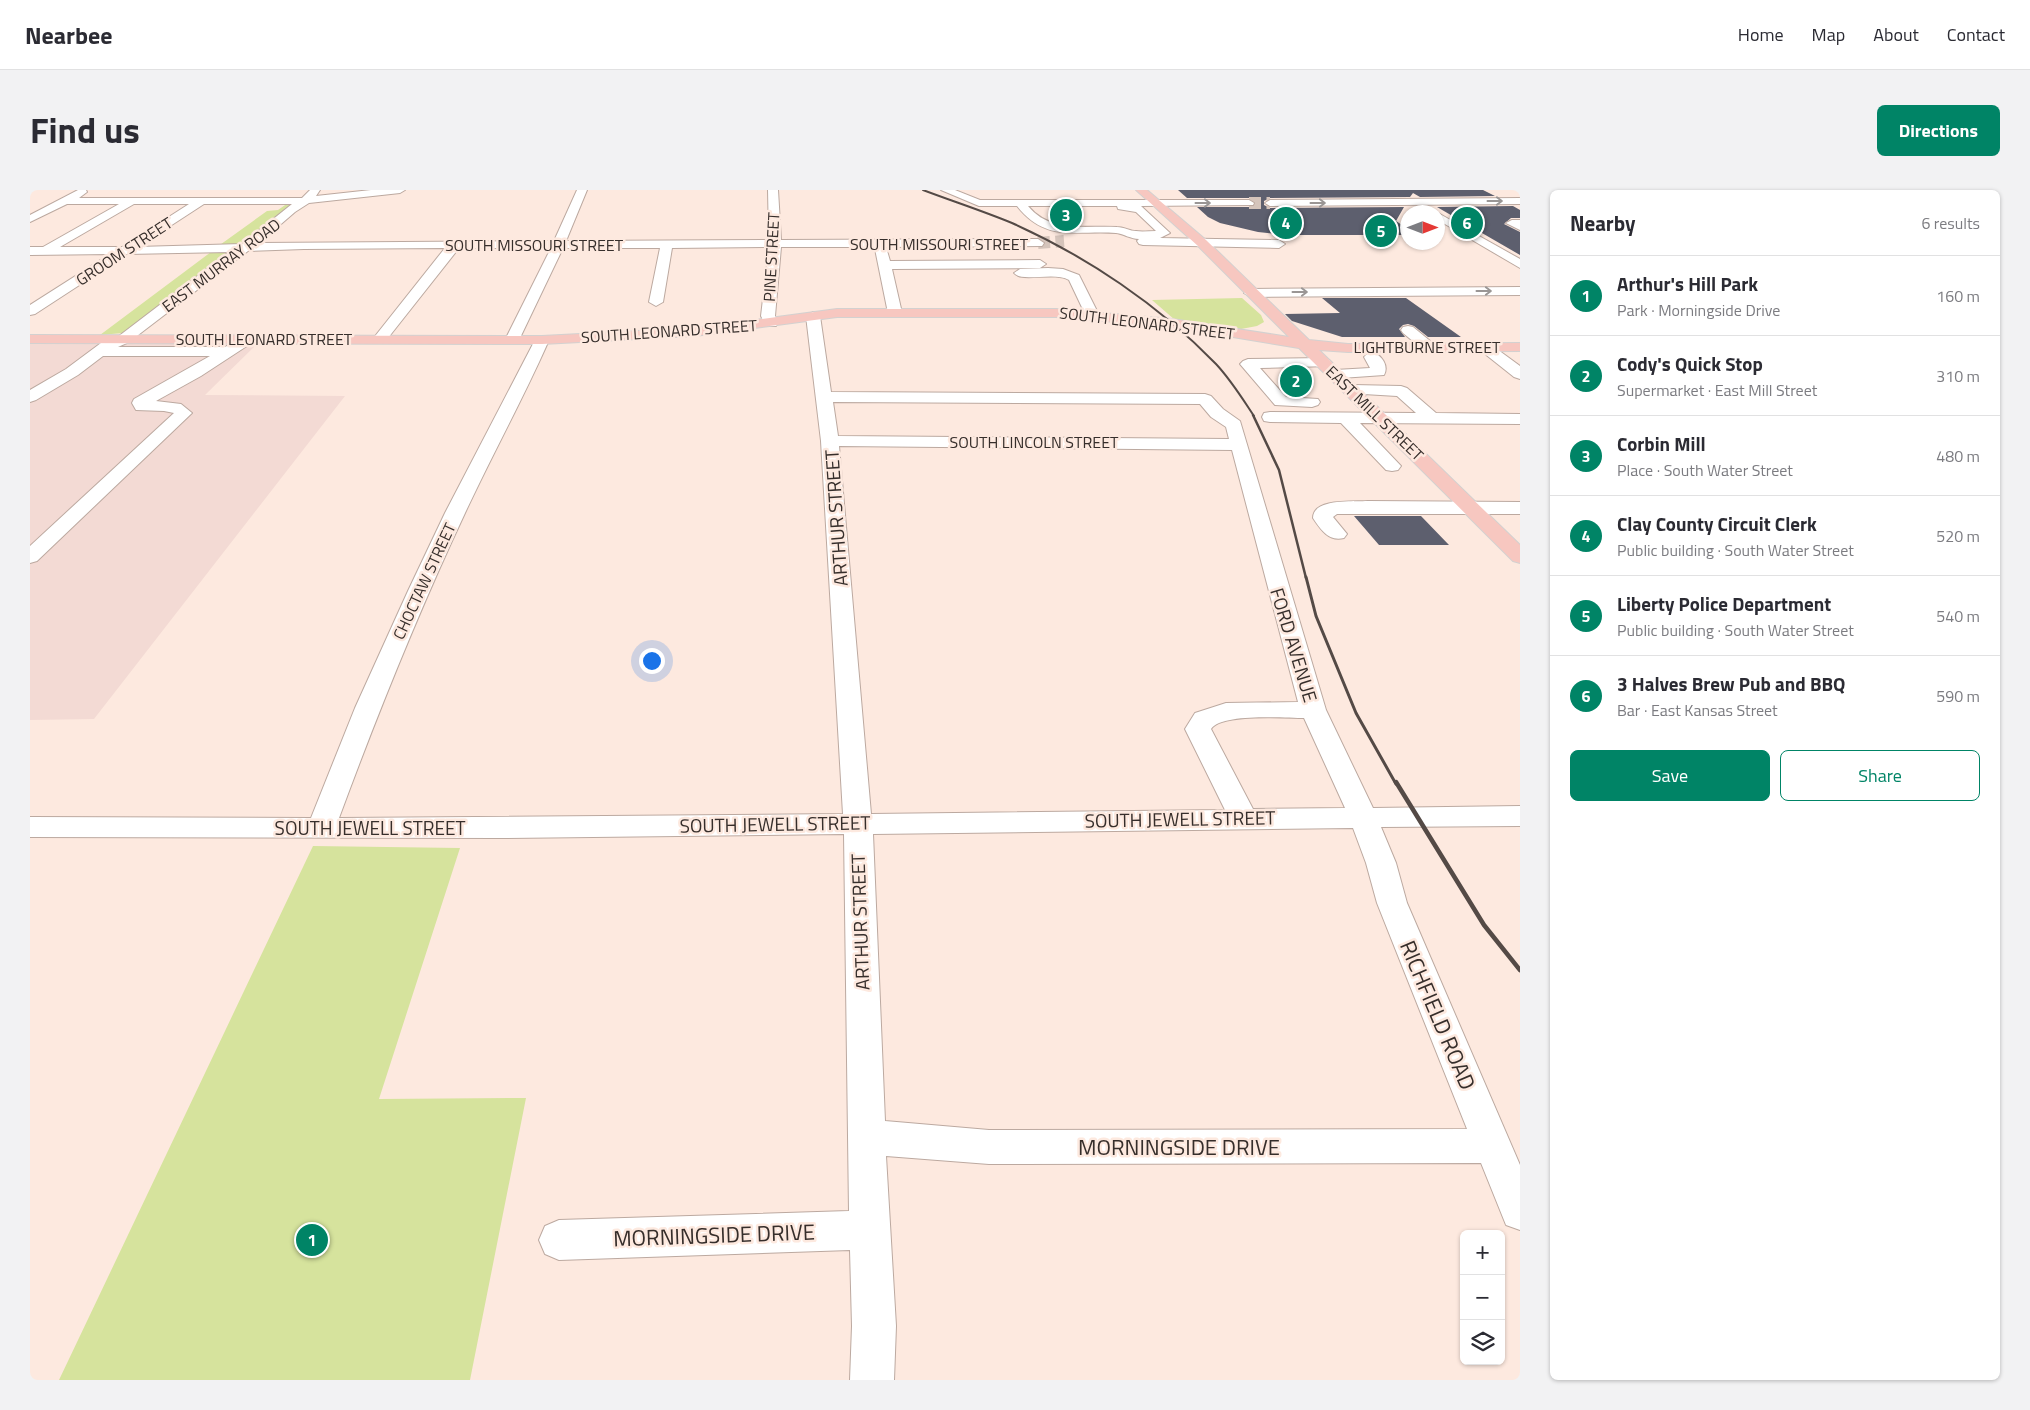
<!DOCTYPE html>
<html lang="en">
<head>
<meta charset="utf-8">
<style>
	body { margin:0; font-family:"Titillium Web",sans-serif; background:#f2f2f3; color:#2b2b33 }
	.controls { position:absolute; right:15px; bottom:15px; display:grid; overflow:hidden; border-radius:8px; box-shadow:0 1px 4px #0004 }
	.controls button { width:45px; height:45px; display:grid; place-items:center; padding:0; border:0; border-bottom:1px solid #e1e1e2; background:#fff; color:#2b2b33; font:25px sans-serif }
	.compass { position:absolute; left:1370px; top:15px; width:45px; height:45px; border-radius:50%; background:#fff; box-shadow:0 1px 4px #0004; rotate:90deg }
	.you { position:absolute; left:621px; top:470px; width:18px; height:18px; margin:-12px; border:4px solid #fff; border-radius:50%; background:#1a73e8; box-shadow:0 0 0 8px #1a73e833 }
	.badge { display:grid; place-items:center; width:32px; height:32px; border-radius:50%; background:#008466; color:#fff; font-size:16px; font-weight:700 }
	.pin { position:absolute; translate:-50% -50%; border:2px solid #fff; box-shadow:0 1px 5px #0006 }
	.list { margin:0; padding:0; list-style:none }
	h2 { display:flex; justify-content:space-between; align-items:center; height:65px; margin:0; padding:0 20px; font-size:21px }
	h2 small { font-size:16px; font-weight:400; color:#7c7c81 }
	.list li { display:grid; grid-template-columns:32px 1fr auto; gap:15px; align-items:center; box-sizing:border-box; height:80px; padding:0 20px; border-top:1px solid #e1e1e2 }
	.list b { display:block; font-size:19px; white-space:nowrap }
	.list p { margin:0; font-size:16px; white-space:nowrap; color:#7c7c81 }
	.list em { font-size:16px; font-style:normal; color:#7c7c81 }
	.actions { display:flex; gap:10px; padding:15px 20px }
	.actions a { flex:1; padding:11px 0; border:1px solid #008466; border-radius:8px; text-align:center; font-size:18px; color:#008466 }
	.actions .main { background:#008466; color:#fff }
	.icon { flex:none; width:28px; height:28px; fill:none; stroke:currentColor; stroke-width:2; stroke-linecap:round; stroke-linejoin:round }
	.map { position:relative; flex:none; width:1490px; height:1190px; overflow:hidden; border-radius:8px }
	header { display:flex; align-items:center; gap:30px; box-sizing:border-box; height:70px; padding:0 25px; background:#fff; border-bottom:1px solid #e1e1e2 }
	header strong { font-size:24px }
	nav { display:flex; gap:28px; margin-inline-start:auto; font-size:18px }
	.intro { display:flex; align-items:center; justify-content:space-between; box-sizing:border-box; height:120px; padding:0 30px }
	h1 { margin:0; font-size:35px }
	.button { padding:12px 22px; border-radius:8px; background:#008466; color:#fff; font-size:18px; font-weight:700 }
	main { display:flex; gap:30px; padding:0 30px }
	aside { flex:1; background:#fff; border-radius:8px; box-shadow:0 1px 4px #0004 }
	.map>svg:first-child { display:block }
	.industrial { fill:#f3dad4 }
	.green { fill:#d6e39d }
	.building { fill:#5d5f6e }
	.lines { fill:none; stroke-linecap:round; stroke-linejoin:round }
	.minor-tunnel { stroke:#d5c4bb; stroke-width:12; stroke-dasharray:12 5.5; stroke-linecap:butt }
	.minor-casing { stroke:#bca9a0; stroke-width:2 }
	.major-casing { stroke:#d3d1d0; stroke-width:2 }
	.minor { fill:#fff; fill-rule:evenodd }
	.major { fill:#f7c7c0; fill-rule:evenodd }
	.rail-far3 { stroke:#544a46; stroke-width:2 }
	.rail-far2 { stroke:#544a46; stroke-width:2.5 }
	.rail-far1 { stroke:#544a46; stroke-width:3 }
	.rail { stroke:#544a46; stroke-width:4.5 }
	.oneway { stroke:#9a9695 }
	.labels { text-anchor:middle; stroke-width:5; stroke-linejoin:round; paint-order:stroke }
	.far-street-label { font-size:16px; fill:#362e2b; stroke:#fde9df }
	.street-label { font-size:19px; fill:#362e2b; stroke:#fde9df }
	.near-street-label { font-size:22px; fill:#362e2b; stroke:#fde9df }
</style>
</head>
<body>
<header>
<strong>Nearbee</strong>
<nav><a>Home</a><a>Map</a><a>About</a><a>Contact</a></nav>
</header>
<div class="intro"><h1>Find us</h1><a class="button">Directions</a></div>
<main>
<div class="map">
<svg width="1490" height="1190" viewBox="0 0 1490 1190">
	<rect width="100%" height="100%" fill="#fde9df"/>
	<path class="industrial" d="M 229,152 L 175,205 L 315,206 L 64,529 L 0,530 L 0,154 Z"/>
	<path class="green" d="M 258,13 L 262,14 L 212,53 L 187,57 L 237,21 L 248,20 Z
		M 195,61 L 198,64 L 93,143 L 70,145 L 181,62 Z
		M 1212,108 L 1231,125 L 1234,132 L 1227,136 L 1211,139 L 1194,138 L 1145,130 L 1122,110 Z
		M 283,656 L 430,658 L 349,909 L 496,908 L 440,1190 L 29,1190 Z"/>
	<path class="building" d="M 1148,0 L 1453,0 L 1465,6 L 1390,7 L 1383,3 L 1380,7 L 1240,8 L 1234,11 L 1234,15 L 1240,18 L 1374,17 L 1366,31 L 1378,39 L 1378,45 L 1258,45 L 1228,42 L 1190,33 L 1178,27 L 1167,17 L 1223,17 L 1226,12 L 1220,8 L 1157,8 Z
		M 1483,16 L 1490,20 L 1490,28 L 1481,28 L 1474,34 L 1490,42 L 1490,65 L 1407,17 Z
		M 1292,108 L 1376,108 L 1431,147 L 1398,147 L 1384,136 L 1378,134 L 1373,135 L 1369,139 L 1375,147 L 1312,147 L 1262,131 L 1255,124 L 1310,123 Z
		M 1324,326 L 1391,326 L 1419,355 L 1349,355 Z"/>
	<g class="lines">
		<path class="minor-tunnel" d="M 1219,13 L 1240,13
			M 1008,53 L 1034,51"/>
		<g class="minor-casing">
			<path id="minor" d="M 48,0 L 56,0 L 57,2 L 49,8 L 272,8 L 280,0 L 290,0 L 286,6 L 341,0 L 375,0 L 370,3 L 279,13 L 265,22 L 229,53 L 524,51 L 547,0 L 557,0 L 536,51 L 739,50 L 738,0 L 748,0 L 751,50 L 1008,49 L 1014,53 L 1012,56 L 856,57 L 860,71 L 1010,70 L 1016,74 L 1010,78 L 862,79 L 872,123 L 865,127 L 858,123 L 845,59 L 846,57 L 751,57 L 745,126 L 748,133 L 746,136 L 736,136 L 731,126 L 739,57 L 642,58 L 633,112 L 626,116 L 619,112 L 630,58 L 533,58 L 489,150 L 487,153 L 477,153 L 475,150 L 521,58 L 429,58 L 354,153 L 344,153 L 342,150 L 415,58 L 274,59 L 218,61 L 99,152 L 88,157 L 195,157 L 218,145 L 223,146 L 225,149 L 223,152 L 171,186 L 126,211 L 151,214 L 162,223 L 7,371 L 0,373 L 0,356 L 144,223 L 134,221 L 106,220 L 102,213 L 104,209 L 180,166 L 73,166 L 48,185 L 6,210 L 0,212 L 0,200 L 36,179 L 71,153 L 89,146 L 199,62 L 97,64 L 5,124 L 0,125 L 0,115 L 80,64 L 0,65 L 0,57 L 13,57 L 89,14 L 37,14 L 0,32 L 0,25 ZM 104,14 L 159,14 L 92,57 L 30,57 ZM 174,14 L 262,14 L 212,54 L 108,57 Z
				M 911,0 L 925,0 L 950,10 L 1219,10 L 1224,13 L 1223,15 L 1111,16 L 1140,43 L 1130,48 L 1249,50 L 1255,54 L 1249,58 L 1113,55 L 1109,54 L 1107,51 L 1109,49 C 1101,49 1094,44 1086,43 C 1046,40 1016,53 987,16 L 949,16 ZM 998,16 L 1087,16 L 1088,19 L 1106,22 L 1126,41 C 1119,41 1112,42 1106,41 C 1100,41 1094,37 1087,37 C 1056,35 1021,44 998,16 Z
				M 1490,8 L 1490,14 L 1240,16 L 1235,13 L 1240,10 Z
				M 1408,23 L 1490,69 L 1490,78 L 1408,30 Z
				M 1482,30 L 1490,30 L 1490,40 L 1476,33 Z
				M 1018,78 L 1033,79 L 1049,85 L 1069,125 L 1067,128 L 1057,128 L 1039,90 C 1024,81 992,93 984,83 L 990,79 Z
				M 1490,97 L 1490,105 L 1221,107 L 1214,103 L 1221,99 Z
				M 783,122 L 790,126 L 801,202 L 1175,204 L 1181,206 L 1193,219 L 1210,231 L 1296,520 L 1343,618 L 1490,616 L 1490,636 L 1351,637 L 1366,673 L 1377,713 L 1490,975 L 1490,1040 L 1476,1035 L 1451,973 L 959,974 L 856,966 L 866,1136 L 864,1190 L 820,1190 L 822,1136 L 820,1060 L 529,1070 L 515,1064 L 509,1050 L 515,1036 L 529,1030 L 819,1021 L 814,644 L 470,648 L 0,647 L 0,627 L 281,628 L 325,518 L 378,401 L 415,323 L 505,150 L 507,147 L 517,147 L 519,150 C 493,209 462,265 435,323 C 388,423 347,525 309,628 L 813,624 L 791,251 L 776,126 ZM 803,212 L 1170,214 L 1181,227 L 1196,237 L 1199,249 L 808,246 ZM 809,256 L 1202,260 L 1268,512 L 1196,513 L 1165,523 L 1155,539 L 1195,620 L 841,624 ZM 1274,528 L 1315,618 L 1223,619 L 1181,539 C 1191,523 1255,528 1274,528 ZM 1323,638 L 1336,673 L 1347,713 L 1437,939 L 959,940 L 855,931 L 843,644 Z
				M 1378,136 L 1383,137 L 1405,155 L 1407,158 L 1405,161 L 1395,161 L 1373,143 L 1371,140 L 1373,137 Z
				M 1455,153 L 1460,154 L 1490,176 L 1490,189 L 1484,187 L 1450,160 L 1448,157 L 1450,154 Z
				M 1342,162 C 1352,165 1359,176 1354,185 L 1311,188 L 1305,186 L 1303,183 L 1305,180 L 1340,178 L 1334,167 L 1337,164 Z
				M 1294,168 L 1299,170 L 1302,173 L 1299,176 L 1230,178 L 1256,207 L 1288,209 L 1290,212 L 1288,215 L 1282,217 L 1245,215 L 1210,174 L 1213,171 L 1218,169 Z
				M 1323,195 L 1371,196 L 1377,198 L 1406,223 L 1490,224 L 1490,234 L 1330,233 L 1371,276 L 1368,280 L 1362,281 L 1356,280 L 1311,233 L 1240,232 L 1234,231 L 1232,227 L 1234,223 L 1240,222 L 1386,223 L 1367,206 L 1317,203 L 1315,200 L 1317,197 Z
				M 1338,311 L 1490,312 L 1490,324 L 1307,324 L 1303,327 L 1317,344 L 1314,348 C 1299,352 1291,340 1283,328 C 1283,308 1323,312 1338,311 Z"/>
		</g>
		<g class="major-casing">
			<path id="major" d="M 1106,0 L 1117,0 L 1176,50 L 1279,150 L 1318,154 L 1490,153 L 1490,161 L 1318,162 L 1289,160 L 1490,355 L 1490,373 L 1483,371 L 1269,158 L 1142,137 L 1026,127 L 807,127 L 665,146 L 512,154 L 0,153 L 0,145 L 512,146 L 665,138 L 807,119 L 1026,119 L 1142,129 L 1259,147 L 1168,56 Z"/>
		</g>
		<use href="#minor" class="minor"/>
		<use href="#major" class="major"/>
		<path class="rail-far3" d="M 893,0 C 922,11 953,21 982,33 C 1056,66 1129,115 1186,174 C 1201,190 1212,208 1224,226"/>
		<path class="rail-far2" d="M 1223,225 L 1249,280 L 1276,388"/>
		<path class="rail-far1" d="M 1276,387 L 1286,426 L 1326,523 L 1366,594"/>
		<path class="rail" d="M 1366,592 L 1454,735 L 1490,780"/>
	</g>
	<defs><path id="oneway-shaft" d="M-6 0H5M1.5-3L5.5 0L1.5 3" fill="none" stroke-width="1.6" stroke-linecap="round" stroke-linejoin="round" transform="scale(1.25)"/></defs>
	<g class="oneway">
		<use href="#oneway-shaft" transform="translate(1465 11)"/>
		<use href="#oneway-shaft" transform="translate(1173 13)"/>
		<use href="#oneway-shaft" transform="translate(1288 13)"/>
		<use href="#oneway-shaft" transform="translate(1454 101)"/>
		<use href="#oneway-shaft" transform="translate(1270 102)"/>
	</g>
	<g class="labels">
		<g class="far-street-label">
			<text x="909" y="60">SOUTH MISSOURI STREET</text>
			<text x="504" y="61">SOUTH MISSOURI STREET</text>
			<text transform="translate(94 61) rotate(-33)" y="6">GROOM STREET</text>
			<text transform="translate(741 67) rotate(-87)" y="6">PINE STREET</text>
			<text transform="translate(191 75) rotate(-37)" y="6">EAST MURRAY ROAD</text>
			<text transform="translate(1117 133) rotate(7)" y="6">SOUTH LEONARD STREET</text>
			<text transform="translate(639 141) rotate(-4)" y="6">SOUTH LEONARD STREET</text>
			<text x="234" y="155">SOUTH LEONARD STREET</text>
			<text x="1397" y="163">LIGHTBURNE STREET</text>
			<text transform="translate(1345 223) rotate(44)" y="6">EAST MILL STREET</text>
			<text x="1004" y="258">SOUTH LINCOLN STREET</text>
			<text transform="translate(394 391) rotate(-65)" y="6">CHOCTAW STREET</text>
		</g>
		<g class="street-label">
			<text transform="translate(806 328) rotate(-94)" y="7">ARTHUR STREET</text>
			<text transform="translate(1264 455) rotate(73)" y="7">FORD AVENUE</text>
			<text transform="translate(1150 629) rotate(-1)" y="7">SOUTH JEWELL STREET</text>
			<text transform="translate(745 634) rotate(-1)" y="7">SOUTH JEWELL STREET</text>
			<text x="340" y="645">SOUTH JEWELL STREET</text>
			<text transform="translate(830 732) rotate(-92)" y="7">ARTHUR STREET</text>
		</g>
		<g class="near-street-label">
			<text transform="translate(1408 825) rotate(67)" y="8">RICHFIELD ROAD</text>
			<text x="1149" y="965">MORNINGSIDE DRIVE</text>
			<text transform="translate(684 1045) rotate(-2)" y="8">MORNINGSIDE DRIVE</text>
		</g>
	</g>
</svg>
<div class="controls">
<button>+</button>
<button>−</button>
<button><svg class="icon" aria-label="layers" viewBox="0 0 24 24"><path d="M12 4l9 5-9 5-9-5zM3 14l9 5 9-5"/></svg></button>
</div>
<svg class="compass" viewBox="-18 -18 36 36"><path d="M0-13l5 13h-10z" fill="#e53935"/><path d="M0 13l5-13h-10z" fill="#7c7c81"/></svg>
<div class="you"></div>
<div class="pin badge" style="left:282px;top:1050px">1</div>
<div class="pin badge" style="left:1266px;top:191px">2</div>
<div class="pin badge" style="left:1036px;top:25px">3</div>
<div class="pin badge" style="left:1256px;top:33px">4</div>
<div class="pin badge" style="left:1351px;top:41px">5</div>
<div class="pin badge" style="left:1437px;top:33px">6</div>
</div>
<aside>
<h2>Nearby<small>6 results</small></h2>
<ul class="list">
<li><span class="badge">1</span><div><b>Arthur's Hill Park</b><p>Park · Morningside Drive</p></div><em>160 m</em></li>
<li><span class="badge">2</span><div><b>Cody's Quick Stop</b><p>Supermarket · East Mill Street</p></div><em>310 m</em></li>
<li><span class="badge">3</span><div><b>Corbin Mill</b><p>Place · South Water Street</p></div><em>480 m</em></li>
<li><span class="badge">4</span><div><b>Clay County Circuit Clerk</b><p>Public building · South Water Street</p></div><em>520 m</em></li>
<li><span class="badge">5</span><div><b>Liberty Police Department</b><p>Public building · South Water Street</p></div><em>540 m</em></li>
<li><span class="badge">6</span><div><b>3 Halves Brew Pub and BBQ</b><p>Bar · East Kansas Street</p></div><em>590 m</em></li>
</ul>
<div class="actions"><a class="main">Save</a><a>Share</a></div>
</aside>
</main>
</body>
</html>
